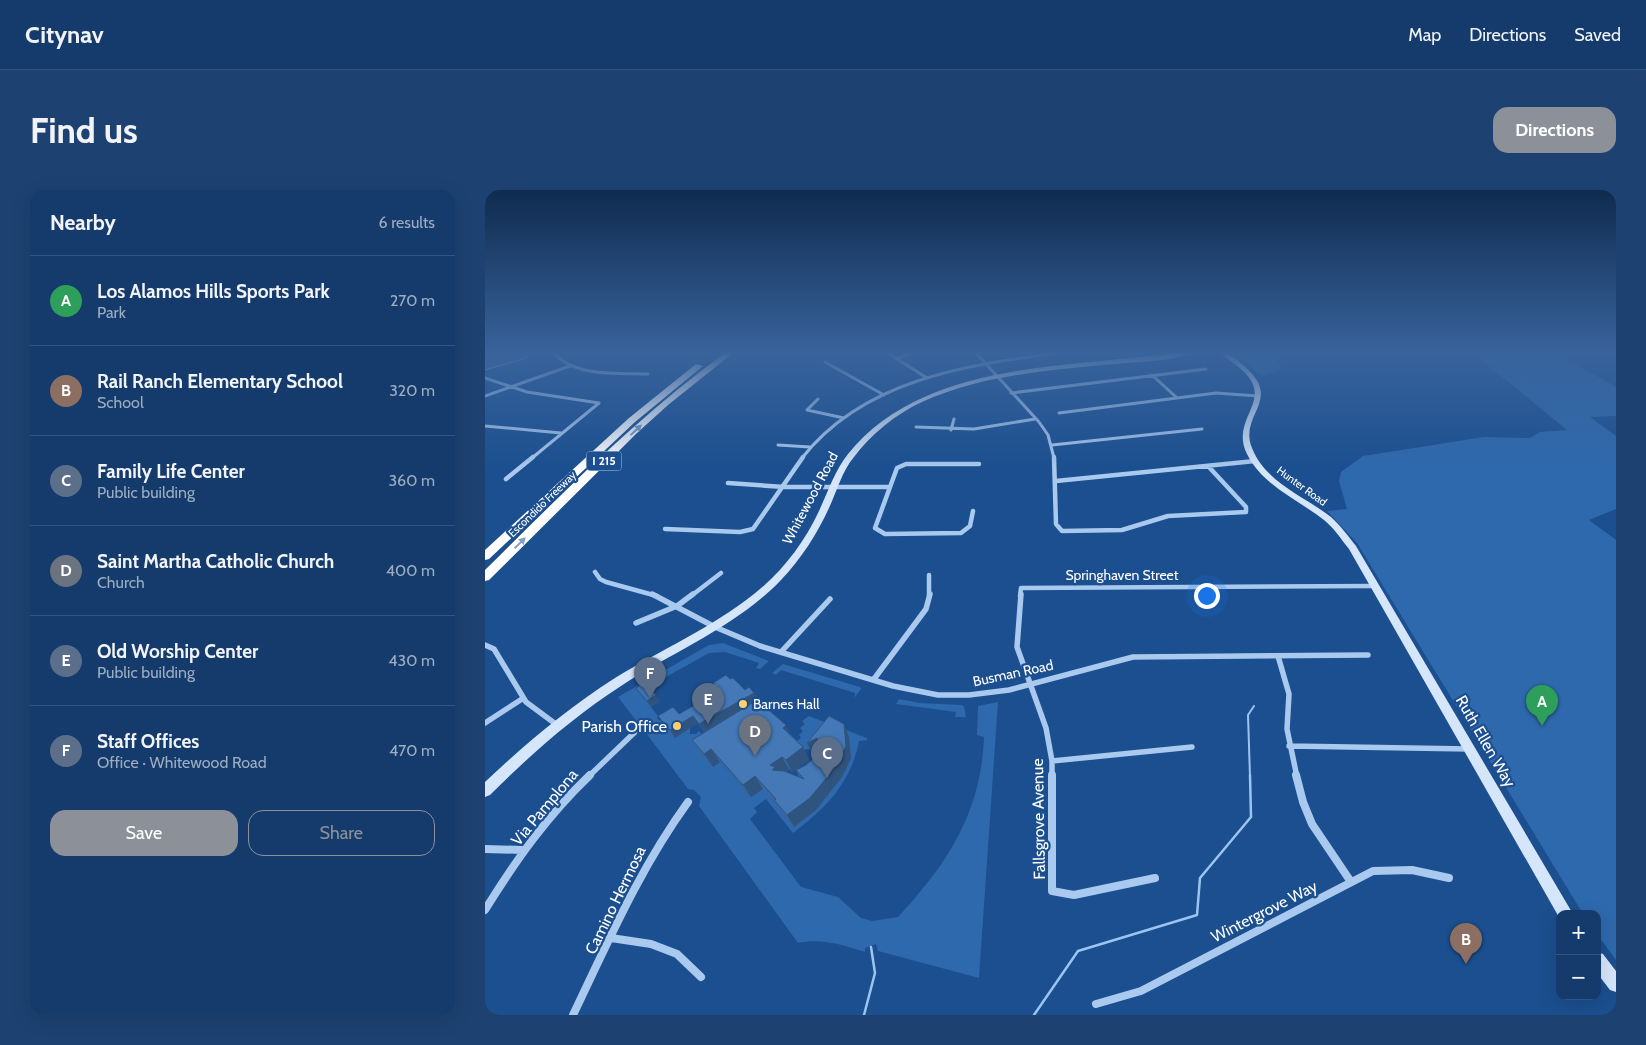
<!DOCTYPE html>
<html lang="en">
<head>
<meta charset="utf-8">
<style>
	body { margin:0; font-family:Cabin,sans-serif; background:#1d4271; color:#f1f3f6 }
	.controls { position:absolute; right:15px; bottom:15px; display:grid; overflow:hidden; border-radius:10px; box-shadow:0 5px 20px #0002 }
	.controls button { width:45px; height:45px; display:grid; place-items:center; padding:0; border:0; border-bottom:1px solid #33557e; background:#143b6b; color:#f1f3f6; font:25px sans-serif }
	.you { position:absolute; left:721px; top:405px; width:18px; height:18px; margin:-12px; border:4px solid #fff; border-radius:50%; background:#1a73e8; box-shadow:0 0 0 8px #1a73e833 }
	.badge { display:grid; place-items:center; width:32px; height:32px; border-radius:50%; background:#8c9099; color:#fff; font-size:16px; font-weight:700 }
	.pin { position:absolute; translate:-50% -41px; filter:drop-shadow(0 1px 2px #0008) }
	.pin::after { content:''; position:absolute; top:26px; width:18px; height:15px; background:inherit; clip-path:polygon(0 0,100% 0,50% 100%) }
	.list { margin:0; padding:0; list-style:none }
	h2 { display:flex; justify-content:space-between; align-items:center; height:65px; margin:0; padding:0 20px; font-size:21px }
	h2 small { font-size:16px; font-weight:400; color:#9dadc1 }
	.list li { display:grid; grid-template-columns:32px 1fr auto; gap:15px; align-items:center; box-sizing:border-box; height:90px; padding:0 20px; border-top:1px solid #33557e }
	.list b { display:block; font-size:19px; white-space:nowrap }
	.list p { margin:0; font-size:16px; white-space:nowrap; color:#9dadc1 }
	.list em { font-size:16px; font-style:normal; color:#9dadc1 }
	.actions { display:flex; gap:10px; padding:15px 20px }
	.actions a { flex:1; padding:11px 0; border:1px solid #8c9099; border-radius:15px; text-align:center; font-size:18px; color:#8c9099 }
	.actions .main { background:#8c9099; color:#fff }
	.map { position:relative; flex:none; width:1131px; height:825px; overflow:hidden; border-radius:15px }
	header { display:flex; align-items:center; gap:30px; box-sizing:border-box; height:70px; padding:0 25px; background:#143b6b; border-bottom:1px solid #33557e }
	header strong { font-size:24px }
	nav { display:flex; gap:28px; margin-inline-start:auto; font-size:18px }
	.intro { display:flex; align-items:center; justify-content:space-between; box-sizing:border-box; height:120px; padding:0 30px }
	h1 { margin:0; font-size:35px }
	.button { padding:12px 22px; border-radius:15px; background:#8c9099; color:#fff; font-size:18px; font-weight:700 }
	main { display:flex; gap:30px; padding:0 30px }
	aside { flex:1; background:#143b6b; border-radius:15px; box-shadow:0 5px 20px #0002 }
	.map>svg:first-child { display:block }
	.green { fill:#2e69ad }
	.water { fill:#3c6290; stroke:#9cc4f0 }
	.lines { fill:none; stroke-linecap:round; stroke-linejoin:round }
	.stream-far1 { stroke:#9cc4f0; stroke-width:2 }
	.stream { stroke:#9cc4f0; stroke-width:2.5 }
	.street-far3 { stroke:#a9c9ee; stroke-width:3 }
	.street-far2 { stroke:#a9c9ee; stroke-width:4.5 }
	.street-far1 { stroke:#a9c9ee; stroke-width:5.5 }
	.street { stroke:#a9c9ee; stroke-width:8 }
	.secondary { fill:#d6e6fa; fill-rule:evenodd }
	.highway { fill:#fff; fill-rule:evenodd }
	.wall { fill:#3a679d }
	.shaded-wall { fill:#305480 }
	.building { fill:#4478b7; stroke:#305480 }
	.oneway { fill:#829ec1 }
	.poi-dot { fill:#ffd166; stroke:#1b4f8f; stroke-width:2 }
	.labels { text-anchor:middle; stroke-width:4.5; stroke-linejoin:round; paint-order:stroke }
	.far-street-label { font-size:11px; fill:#fff; stroke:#1b4f8f }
	.shield { fill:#1b4f8f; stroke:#bbcadd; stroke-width:1 }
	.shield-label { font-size:12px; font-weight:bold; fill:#fff }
	.street-label { font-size:14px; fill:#fff; stroke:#1b4f8f }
	.poi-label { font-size:14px; fill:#fff; stroke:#1b4f8f; text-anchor:start }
	.near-poi-label { font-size:16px; fill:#fff; stroke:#1b4f8f; text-anchor:end }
	.near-street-label { font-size:16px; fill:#fff; stroke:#1b4f8f }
</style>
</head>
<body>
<header>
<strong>Citynav</strong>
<nav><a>Map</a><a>Directions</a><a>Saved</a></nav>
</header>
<div class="intro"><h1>Find us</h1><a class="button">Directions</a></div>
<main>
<aside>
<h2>Nearby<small>6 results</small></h2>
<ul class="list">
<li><span class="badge" style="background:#2e9e5b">A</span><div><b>Los Alamos Hills Sports Park</b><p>Park</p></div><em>270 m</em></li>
<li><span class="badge" style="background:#8d6e63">B</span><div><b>Rail Ranch Elementary School</b><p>School</p></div><em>320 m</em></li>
<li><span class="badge" style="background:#5c6f8a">C</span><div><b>Family Life Center</b><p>Public building</p></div><em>360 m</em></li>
<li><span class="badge" style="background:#6b7280">D</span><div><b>Saint Martha Catholic Church</b><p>Church</p></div><em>400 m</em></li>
<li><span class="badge" style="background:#5c6f8a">E</span><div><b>Old Worship Center</b><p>Public building</p></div><em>430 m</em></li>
<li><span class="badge" style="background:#5c6f8a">F</span><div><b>Staff Offices</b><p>Office · Whitewood Road</p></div><em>470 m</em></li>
</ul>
<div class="actions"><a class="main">Save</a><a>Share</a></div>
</aside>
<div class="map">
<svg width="1131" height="825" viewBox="0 0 1131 825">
	<rect width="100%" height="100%" fill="#1b4f8f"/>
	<path class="green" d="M 749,163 L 787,163 L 797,179 L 777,186 Z
		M 988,163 L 1098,163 L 1075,165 L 1131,197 L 1131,226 L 1105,227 L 1131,246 L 1131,319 L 1104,330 L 1131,350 L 1131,770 L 1112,744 L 1112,724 L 1098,724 L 1095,719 L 872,353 L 842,321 L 862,319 L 854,291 L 856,282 L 878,266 L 999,247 L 1045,248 L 1055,242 L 1082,240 Z
		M 238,453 L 284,471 L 275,479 L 271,478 L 274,473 L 240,462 L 224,463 L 163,497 L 166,517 L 173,526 L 172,528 L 175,531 L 190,522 L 205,538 L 205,544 L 211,544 L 214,541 L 224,553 L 228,576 L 235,572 L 266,607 L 296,585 L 306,593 L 337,576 L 335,563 L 327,559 L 313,560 L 308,554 L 316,548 L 314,545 L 318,541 L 315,538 L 320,534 L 317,531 L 324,526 L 382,548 L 382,550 L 374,551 C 366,593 341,618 308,643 L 281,609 L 269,618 L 272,622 L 265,629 L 316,697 L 353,707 L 376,728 L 387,731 L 413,727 C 463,673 496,623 499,547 L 492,545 L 493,516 L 513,512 L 494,788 L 393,761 L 391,754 L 380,758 L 380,762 C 357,755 337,748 313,753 L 214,616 L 216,607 L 209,600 L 203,599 L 161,543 L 163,536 L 159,530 L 152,532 L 133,507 L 224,455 Z
		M 298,474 L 375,497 L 376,499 L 369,508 L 370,503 L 296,480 L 291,485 L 287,483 Z
		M 414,509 L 435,513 L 477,515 L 479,517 L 481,527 L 470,527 L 471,522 L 411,514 Z"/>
	<path class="water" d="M 0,163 L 43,163 L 42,168 L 0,180 Z"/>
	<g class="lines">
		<path class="stream-far1" d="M 765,587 L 763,525 L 769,516"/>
		<path class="stream" d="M 379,825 L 390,783 L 386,757
			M 549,825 L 593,761 L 712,725 L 715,688 L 766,627 L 765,585"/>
		<path class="street-far3" d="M 69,163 C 89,187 135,183 163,184
			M 403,163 L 442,188
			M 491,163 L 554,232 L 563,245 L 569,268
			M 411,169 L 427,163
			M 340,172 L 399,205
			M 667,185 L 691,207
			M 0,188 L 42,202 L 114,213
			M 526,203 L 721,179
			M 0,206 L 85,176
			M 322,220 L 359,228
			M 322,220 L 333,209
			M 574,223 L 731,203 L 773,206
			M 0,236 L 76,243
			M 431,237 L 489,239 L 550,229
			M 466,240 L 469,229
			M 293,255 L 325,257
			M 567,255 L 717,239
			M 47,268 L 114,213
			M 317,268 C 378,190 480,175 573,163"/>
		<path class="street-far2" d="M 569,267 L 571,334 L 577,341 L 637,340 L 683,326 L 761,322 L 761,317 L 723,276
			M 21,289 L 48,267
			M 571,291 L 770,271
			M 243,293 L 299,297 L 405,297
			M 488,321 L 485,336 L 476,343 L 400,344 L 390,338 L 412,278 L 421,274 L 494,274
			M 180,339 L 255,342 L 268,339 L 318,267
			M 110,382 L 115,389 L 121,392 L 172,406
			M 444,385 L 444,406
			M 206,406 L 236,383
			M 535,406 L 536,398 L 889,396"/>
		<path class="street-far1" d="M 167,404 L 230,437 L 275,456 L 408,496 L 453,505 L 484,505 L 524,500 L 648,467 L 883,465
			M 536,404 L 532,457 L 561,538 L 567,571 L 567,587
			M 151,433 L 192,416 L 208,404
			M 0,455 L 9,459 L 41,512 L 72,535
			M 296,462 L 345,409
			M 793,466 L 804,504 L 802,539 L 812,587
			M 389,489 L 441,419 L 445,404
			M 0,533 L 37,509
			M 804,556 L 984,559
			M 567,571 L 707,557
			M 103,587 L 150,542"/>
		<path class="street" d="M 567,585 L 567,701 L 589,705 L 670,688
			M 811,585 L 818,612 L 827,634 L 866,692
			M 0,659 L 38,660
			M 0,720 C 31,670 62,626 105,585
			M 126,748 L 166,754 L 192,764 L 216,787
			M 611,814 L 656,801 L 888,681 L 927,680 L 964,688
			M 88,825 C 123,752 155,678 203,612"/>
		<path class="secondary" d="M 689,163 L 707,163 C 688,171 650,172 629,174 C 565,180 496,185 437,212 C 411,224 386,244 369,267 C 357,281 352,301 344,318 C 332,344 316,369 296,390 C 251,437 189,461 136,496 C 88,527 45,565 5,605 L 0,607 L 0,592 C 40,554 83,518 130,488 C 176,460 226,438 269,404 C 297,382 319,353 334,321 C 343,302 350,280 363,264 C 438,171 582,178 689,163 Z
			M 735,163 C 745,163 751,169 758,175 C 800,210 753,224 767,258 C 780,292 819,306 846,327 C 856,336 863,346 871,356 L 1088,724 L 1075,724 L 1075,729 L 864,359 C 856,349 849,338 839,330 C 812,309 778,296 762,264 C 745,230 786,213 762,185 C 754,176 744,170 735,163 Z
			M 1112,762 L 1118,764 L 1131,781 L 1131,802 L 1125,800 L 1112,783 Z"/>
		<path class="highway" d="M 240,163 L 248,163 L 183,215 L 152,243 L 4,390 L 0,391 L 0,380 C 77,304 152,227 240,163 Z
			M 211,174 L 218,176 L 150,232 L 4,369 L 0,370 L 0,360 L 144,228 Z"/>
	</g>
	<path class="wall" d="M 245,489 L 260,500 L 269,503 L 273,510 L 273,511 L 306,545 L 318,557 L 324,570 L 307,582 L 304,579 L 301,582 L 314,587 L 311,580 L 335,573 L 334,563 L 328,565 L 322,553 L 364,547 L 366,569 L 357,587 L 331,620 L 309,637 L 296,622 L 290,613 L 278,599 L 266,607 L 235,572 L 228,577 L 215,563 L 207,550 L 234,533 L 219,542 L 213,533 L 190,548 L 173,526 L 194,524 L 233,502 L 228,493 Z"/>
	<path class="shaded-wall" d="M 269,503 L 273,510 L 219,542 L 214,534 Z
		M 171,505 L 175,512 L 166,517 L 162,511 Z
		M 208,526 L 213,533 L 190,548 L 185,540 Z
		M 359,534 L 364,547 L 366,569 L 357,587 L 331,620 L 309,637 L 302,625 Z
		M 301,535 L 307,548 L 298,538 Z
		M 332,548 L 337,561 L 328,565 L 322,553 Z
		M 318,557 L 324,570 L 307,582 L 301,570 Z
		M 226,559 L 235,572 L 228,577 L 219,564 Z
		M 297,567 L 304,579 L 295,586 L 294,592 L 285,575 Z
		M 270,586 L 278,599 L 266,607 L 258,595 Z"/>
	<path class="building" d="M 241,485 L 245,489 L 248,488 L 260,500 L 264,497 L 269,503 L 214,534 L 208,526 L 185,540 L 173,526 L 188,517 L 194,524 L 235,501 L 228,493 Z
		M 160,492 L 171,505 L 162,511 L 151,498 Z
		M 272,510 L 301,535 L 298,538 L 318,557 L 301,570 L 297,567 L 285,575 L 290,577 L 287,580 L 299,581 L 319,589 L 311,580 L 321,575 L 329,568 L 335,573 L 332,548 L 322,553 L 344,526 L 359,534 L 361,556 L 352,575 L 325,608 L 302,625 L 289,610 L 291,609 L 270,586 L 258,595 L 226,559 L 219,564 L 207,550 Z"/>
	<defs><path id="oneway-solid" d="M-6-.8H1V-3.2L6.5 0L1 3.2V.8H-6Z" transform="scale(1.25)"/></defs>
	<g class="oneway">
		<use href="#oneway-solid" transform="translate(151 240) rotate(-43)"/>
		<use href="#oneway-solid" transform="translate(35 353) rotate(-45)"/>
	</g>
	<linearGradient id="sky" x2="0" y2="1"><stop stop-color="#0f2b4f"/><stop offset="0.58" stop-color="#39639b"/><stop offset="1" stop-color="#39639b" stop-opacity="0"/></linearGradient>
	<rect width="1131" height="279" fill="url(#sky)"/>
	<g class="poi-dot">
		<circle cx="258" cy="514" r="5"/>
		<circle cx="192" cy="536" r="5"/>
	</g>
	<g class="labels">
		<g class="far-street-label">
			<text transform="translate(817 296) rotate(36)" y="4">Hunter Road</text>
			<text transform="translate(57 314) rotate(-44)" y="4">Escondido Freeway</text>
		</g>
		<rect class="shield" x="101.5" y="261.5" width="35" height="19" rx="4"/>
		<g class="shield-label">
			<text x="119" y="275">I 215</text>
		</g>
		<g class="street-label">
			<text transform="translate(325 308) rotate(-62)" y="5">Whitewood Road</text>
			<text x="637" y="390">Springhaven Street</text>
			<text transform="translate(528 483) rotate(-12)" y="5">Busman Road</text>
		</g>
		<g class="poi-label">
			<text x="268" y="519">Barnes Hall</text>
		</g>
		<g class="near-poi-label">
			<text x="182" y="542">Parish Office</text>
		</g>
		<g class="near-street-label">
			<text transform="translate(1001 551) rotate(60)" y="6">Ruth Ellen Way</text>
			<text transform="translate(59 617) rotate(-50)" y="6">Via Pamplona</text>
			<text transform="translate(553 629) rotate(-91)" y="6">Fallsgrove Avenue</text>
			<text transform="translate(130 710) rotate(-64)" y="6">Camino Hermosa</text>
			<text transform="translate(779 721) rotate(-27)" y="6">Wintergrove Way</text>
		</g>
	</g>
</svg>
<div class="controls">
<button>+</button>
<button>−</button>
</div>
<div class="you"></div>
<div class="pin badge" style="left:1057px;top:536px;background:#2e9e5b">A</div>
<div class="pin badge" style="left:981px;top:774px;background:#8d6e63">B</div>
<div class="pin badge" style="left:342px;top:588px;background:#5c6f8a">C</div>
<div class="pin badge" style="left:270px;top:566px;background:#6b7280">D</div>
<div class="pin badge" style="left:223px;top:534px;background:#5c6f8a">E</div>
<div class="pin badge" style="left:165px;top:508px;background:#5c6f8a">F</div>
</div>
</main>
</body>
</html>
